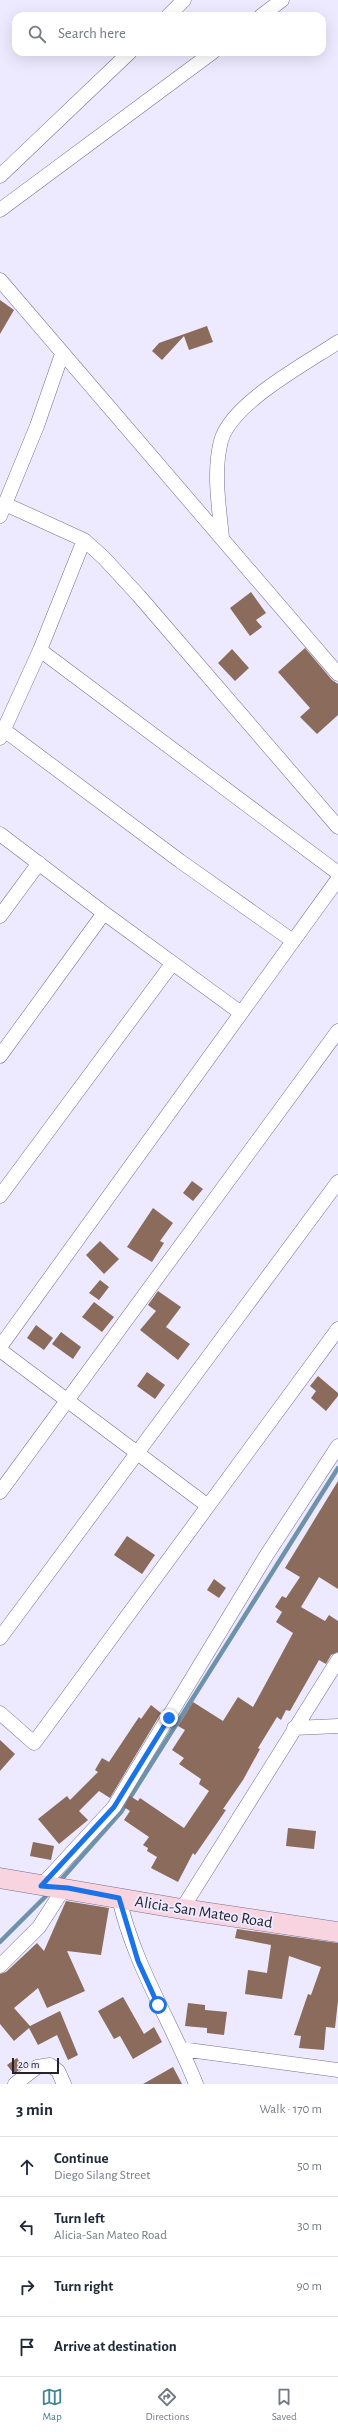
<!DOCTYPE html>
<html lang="en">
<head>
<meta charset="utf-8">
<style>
	body { margin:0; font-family:"Alegreya Sans",sans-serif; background:#f2f2f3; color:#1f2937 }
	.scale { position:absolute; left:12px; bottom:10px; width:47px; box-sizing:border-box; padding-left:4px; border:2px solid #25222f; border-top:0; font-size:11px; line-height:14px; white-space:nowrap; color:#25222f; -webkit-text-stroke:3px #ede9fe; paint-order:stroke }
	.stop { position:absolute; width:12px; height:12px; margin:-9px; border:3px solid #1a73e8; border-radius:50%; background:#fff }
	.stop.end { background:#1a73e8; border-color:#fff; box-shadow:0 1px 4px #0008 }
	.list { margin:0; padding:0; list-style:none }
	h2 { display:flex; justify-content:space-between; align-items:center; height:52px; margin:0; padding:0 16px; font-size:17px }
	h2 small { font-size:13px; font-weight:400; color:#747a83 }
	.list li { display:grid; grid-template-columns:26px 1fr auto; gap:12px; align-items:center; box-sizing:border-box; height:60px; padding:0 16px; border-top:1px solid #e0e1e3 }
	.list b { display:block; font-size:15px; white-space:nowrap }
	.list p { margin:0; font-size:13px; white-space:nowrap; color:#747a83 }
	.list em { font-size:13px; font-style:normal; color:#747a83 }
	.icon { flex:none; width:22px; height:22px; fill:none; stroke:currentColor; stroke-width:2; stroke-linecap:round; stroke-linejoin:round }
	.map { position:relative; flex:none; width:338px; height:2084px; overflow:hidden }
	.search { position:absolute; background:#fff; box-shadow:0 4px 16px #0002; left:12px; right:12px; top:12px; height:44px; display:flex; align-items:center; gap:10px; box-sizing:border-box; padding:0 14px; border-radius:12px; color:#747a83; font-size:15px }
	.sheet { height:292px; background:#fff }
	nav { display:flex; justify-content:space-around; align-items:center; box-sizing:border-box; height:56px; border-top:1px solid #e0e1e3; background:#fff; font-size:11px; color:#747a83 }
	nav a { display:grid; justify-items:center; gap:2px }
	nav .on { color:#428495 }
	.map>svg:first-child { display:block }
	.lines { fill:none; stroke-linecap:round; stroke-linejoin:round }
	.stream { stroke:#6e92ab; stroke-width:4.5 }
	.building { fill:#8b6b5b }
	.street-casing { stroke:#77708f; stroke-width:15 }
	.secondary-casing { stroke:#77708f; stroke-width:21 }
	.street { stroke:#fff; stroke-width:14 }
	.secondary { stroke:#f8d3e0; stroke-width:20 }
	.route { stroke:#1a73e8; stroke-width:5 }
	.labels { text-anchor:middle; stroke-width:4; stroke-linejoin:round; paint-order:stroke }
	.street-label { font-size:16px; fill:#25222f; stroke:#ede9fe }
</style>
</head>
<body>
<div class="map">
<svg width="338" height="2084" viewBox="0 0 338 2084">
	<rect width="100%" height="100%" fill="#ede9fe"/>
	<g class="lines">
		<path class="stream" d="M 59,1882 L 121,1812 L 338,1468
			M 0,1942 L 50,1892"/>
	</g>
	<path class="building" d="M 0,300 L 14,310 L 0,334 Z
		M 207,326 L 213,342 L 189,350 L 184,336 L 162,360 L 152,351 L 159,343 Z
		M 251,592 L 266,613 L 256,620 L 262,627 L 250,636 L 230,608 Z
		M 305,648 L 332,680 L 338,684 L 338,715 L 317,734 L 300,717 L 310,708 L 278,672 Z
		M 232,649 L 249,668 L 235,681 L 218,663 Z
		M 192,1181 L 203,1189 L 193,1201 L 183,1193 Z
		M 153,1208 L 173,1223 L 160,1241 L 164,1243 L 152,1262 L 127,1247 Z
		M 100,1241 L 119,1259 L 104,1274 L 86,1255 Z
		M 100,1280 L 109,1287 L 99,1300 L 89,1293 Z
		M 158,1291 L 181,1307 L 166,1327 L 190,1344 L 178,1360 L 140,1330 L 156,1311 L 148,1305 Z
		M 94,1302 L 114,1317 L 102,1332 L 82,1317 Z
		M 36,1325 L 53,1338 L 44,1350 L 27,1338 Z
		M 61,1332 L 81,1347 L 73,1359 L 52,1344 Z
		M 147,1372 L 165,1385 L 155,1399 L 137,1386 Z
		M 318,1376 L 338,1393 L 338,1396 L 326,1411 L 311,1398 L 316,1391 L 310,1386 Z
		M 338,1481 L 338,1589 L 319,1577 L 301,1607 L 325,1621 L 329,1615 L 338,1621 L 338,1652 L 331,1655 L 326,1664 L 319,1660 L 290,1711 L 286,1710 L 281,1720 L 277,1717 L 258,1748 L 260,1749 L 243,1780 L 223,1809 L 226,1810 L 195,1855 L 193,1853 L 178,1882 L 151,1868 L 157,1857 L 147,1851 L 148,1848 L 143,1845 L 149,1837 L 124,1820 L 130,1811 L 124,1807 L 130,1796 L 138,1801 L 140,1798 L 184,1828 L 209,1791 L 199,1784 L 201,1779 L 179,1764 L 184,1758 L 172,1750 L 185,1730 L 178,1726 L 193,1702 L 223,1721 L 238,1697 L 253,1707 L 293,1633 L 276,1622 L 282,1612 L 275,1607 L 282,1596 L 286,1598 L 300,1577 L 285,1568 Z
		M 127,1536 L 155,1555 L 142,1574 L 114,1555 Z
		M 214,1579 L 226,1588 L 219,1598 L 207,1590 Z
		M 151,1705 L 161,1713 L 110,1798 L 99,1791 L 79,1811 L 88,1820 L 59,1844 L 38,1819 L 67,1796 L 70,1800 L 98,1772 L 95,1770 L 102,1758 L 109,1762 L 139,1717 L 141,1719 Z
		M 0,1740 L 15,1754 L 0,1771 Z
		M 288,1828 L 316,1831 L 314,1849 L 286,1846 Z
		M 33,1842 L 54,1846 L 51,1860 L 30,1856 Z
		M 66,1901 L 109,1908 L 101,1955 L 67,1951 L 85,1991 L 47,2008 L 38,1988 L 14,2008 L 30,2026 L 60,2011 L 78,2055 L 68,2060 L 57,2035 L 38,2045 L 29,2028 L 14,2041 L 0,2024 L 0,1974 L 6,1972 L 37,1943 L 44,1951 Z
		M 237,1929 L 338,1943 L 338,2001 L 335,2028 L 326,2027 L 324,2050 L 299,2048 L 301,2036 L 294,2035 L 308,1994 L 311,1995 L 321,1967 L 289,1956 L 282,1999 L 245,1994 L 248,1970 L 267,1973 L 271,1945 L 235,1938 Z
		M 123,1997 L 144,2034 L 154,2027 L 162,2042 L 133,2059 L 120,2036 L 114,2039 L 98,2011 Z
		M 188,2003 L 205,2005 L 205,2010 L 227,2012 L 224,2035 L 207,2033 L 207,2028 L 185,2026 Z
		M 17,2058 L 23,2067 L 14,2074 L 7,2065 Z
		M 173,2067 L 182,2084 L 143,2084 Z"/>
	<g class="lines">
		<g class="street-casing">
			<path id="street" d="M 168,16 L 184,0
				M 261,16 L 282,0
				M 0,176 L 130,52
				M 0,210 L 213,52
				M 0,280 L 338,674
				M 5,504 L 84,540 L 104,558 L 139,596 L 338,827
				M 0,516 L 37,426 L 62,354
				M 222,538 C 219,506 213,472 221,441 C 231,403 307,363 338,342
				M 40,650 L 338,873
				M 4,730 L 180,861 L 293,941
				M 0,738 L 40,650 L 84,540
				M 0,834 L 104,913 L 241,1013
				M 0,916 L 39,863
				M 0,1056 L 104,913
				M 0,1196 L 172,964
				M 0,1347 L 338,879
				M 0,1350 L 208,1506
				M 0,1492 L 338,1031
				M 0,1638 L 338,1182
				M 0,1713 L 34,1743 L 338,1329
				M 294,1728 L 338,1726
				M 41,1886 L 114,1807 L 266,1556 L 338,1446
				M 119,1898 C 134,1965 171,2021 196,2084
				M 182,1909 L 338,1660
				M 0,1966 L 39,1927 L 59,1896 L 68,1888
				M 181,2049 L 338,2070
				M 15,2084 L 37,2067 L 50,2065 L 58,2071 L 64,2084"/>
		</g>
		<g class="secondary-casing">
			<path id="secondary" d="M 0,1878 L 182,1909 L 338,1932"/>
		</g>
		<use href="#street" class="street"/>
		<use href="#secondary" class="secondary"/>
	</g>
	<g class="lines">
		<path class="route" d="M 158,2005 L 138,1961 L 119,1898 L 68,1888 L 41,1886 L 114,1807 L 169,1718"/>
	</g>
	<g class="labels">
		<g class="street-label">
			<text transform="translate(204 1911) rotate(9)" y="6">Alicia-San Mateo Road</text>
		</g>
	</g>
</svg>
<div class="scale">20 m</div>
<div class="stop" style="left:158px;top:2005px"></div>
<div class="stop end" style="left:169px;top:1718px"></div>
<div class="search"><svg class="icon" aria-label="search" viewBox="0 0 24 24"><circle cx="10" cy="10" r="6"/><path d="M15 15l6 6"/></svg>Search here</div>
</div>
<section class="sheet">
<h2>3 min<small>Walk · 170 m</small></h2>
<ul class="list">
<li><svg class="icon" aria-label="ahead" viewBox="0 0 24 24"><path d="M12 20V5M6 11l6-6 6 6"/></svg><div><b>Continue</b><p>Diego Silang Street</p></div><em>50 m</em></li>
<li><svg class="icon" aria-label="left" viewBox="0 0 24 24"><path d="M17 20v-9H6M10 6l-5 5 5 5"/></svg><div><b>Turn left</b><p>Alicia-San Mateo Road</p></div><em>30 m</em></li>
<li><svg class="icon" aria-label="right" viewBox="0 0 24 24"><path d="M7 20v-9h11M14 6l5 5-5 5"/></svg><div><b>Turn right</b></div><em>90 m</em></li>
<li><svg class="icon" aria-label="arrive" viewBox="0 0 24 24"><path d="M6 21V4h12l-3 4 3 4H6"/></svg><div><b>Arrive at destination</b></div></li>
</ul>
</section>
<nav>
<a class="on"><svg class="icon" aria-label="map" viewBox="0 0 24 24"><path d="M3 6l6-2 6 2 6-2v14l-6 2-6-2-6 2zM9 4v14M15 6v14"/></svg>Map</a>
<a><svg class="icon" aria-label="directions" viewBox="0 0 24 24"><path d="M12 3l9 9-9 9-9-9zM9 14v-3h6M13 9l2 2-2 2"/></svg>Directions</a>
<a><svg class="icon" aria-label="saved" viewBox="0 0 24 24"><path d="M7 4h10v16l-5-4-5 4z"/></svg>Saved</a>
</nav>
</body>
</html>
